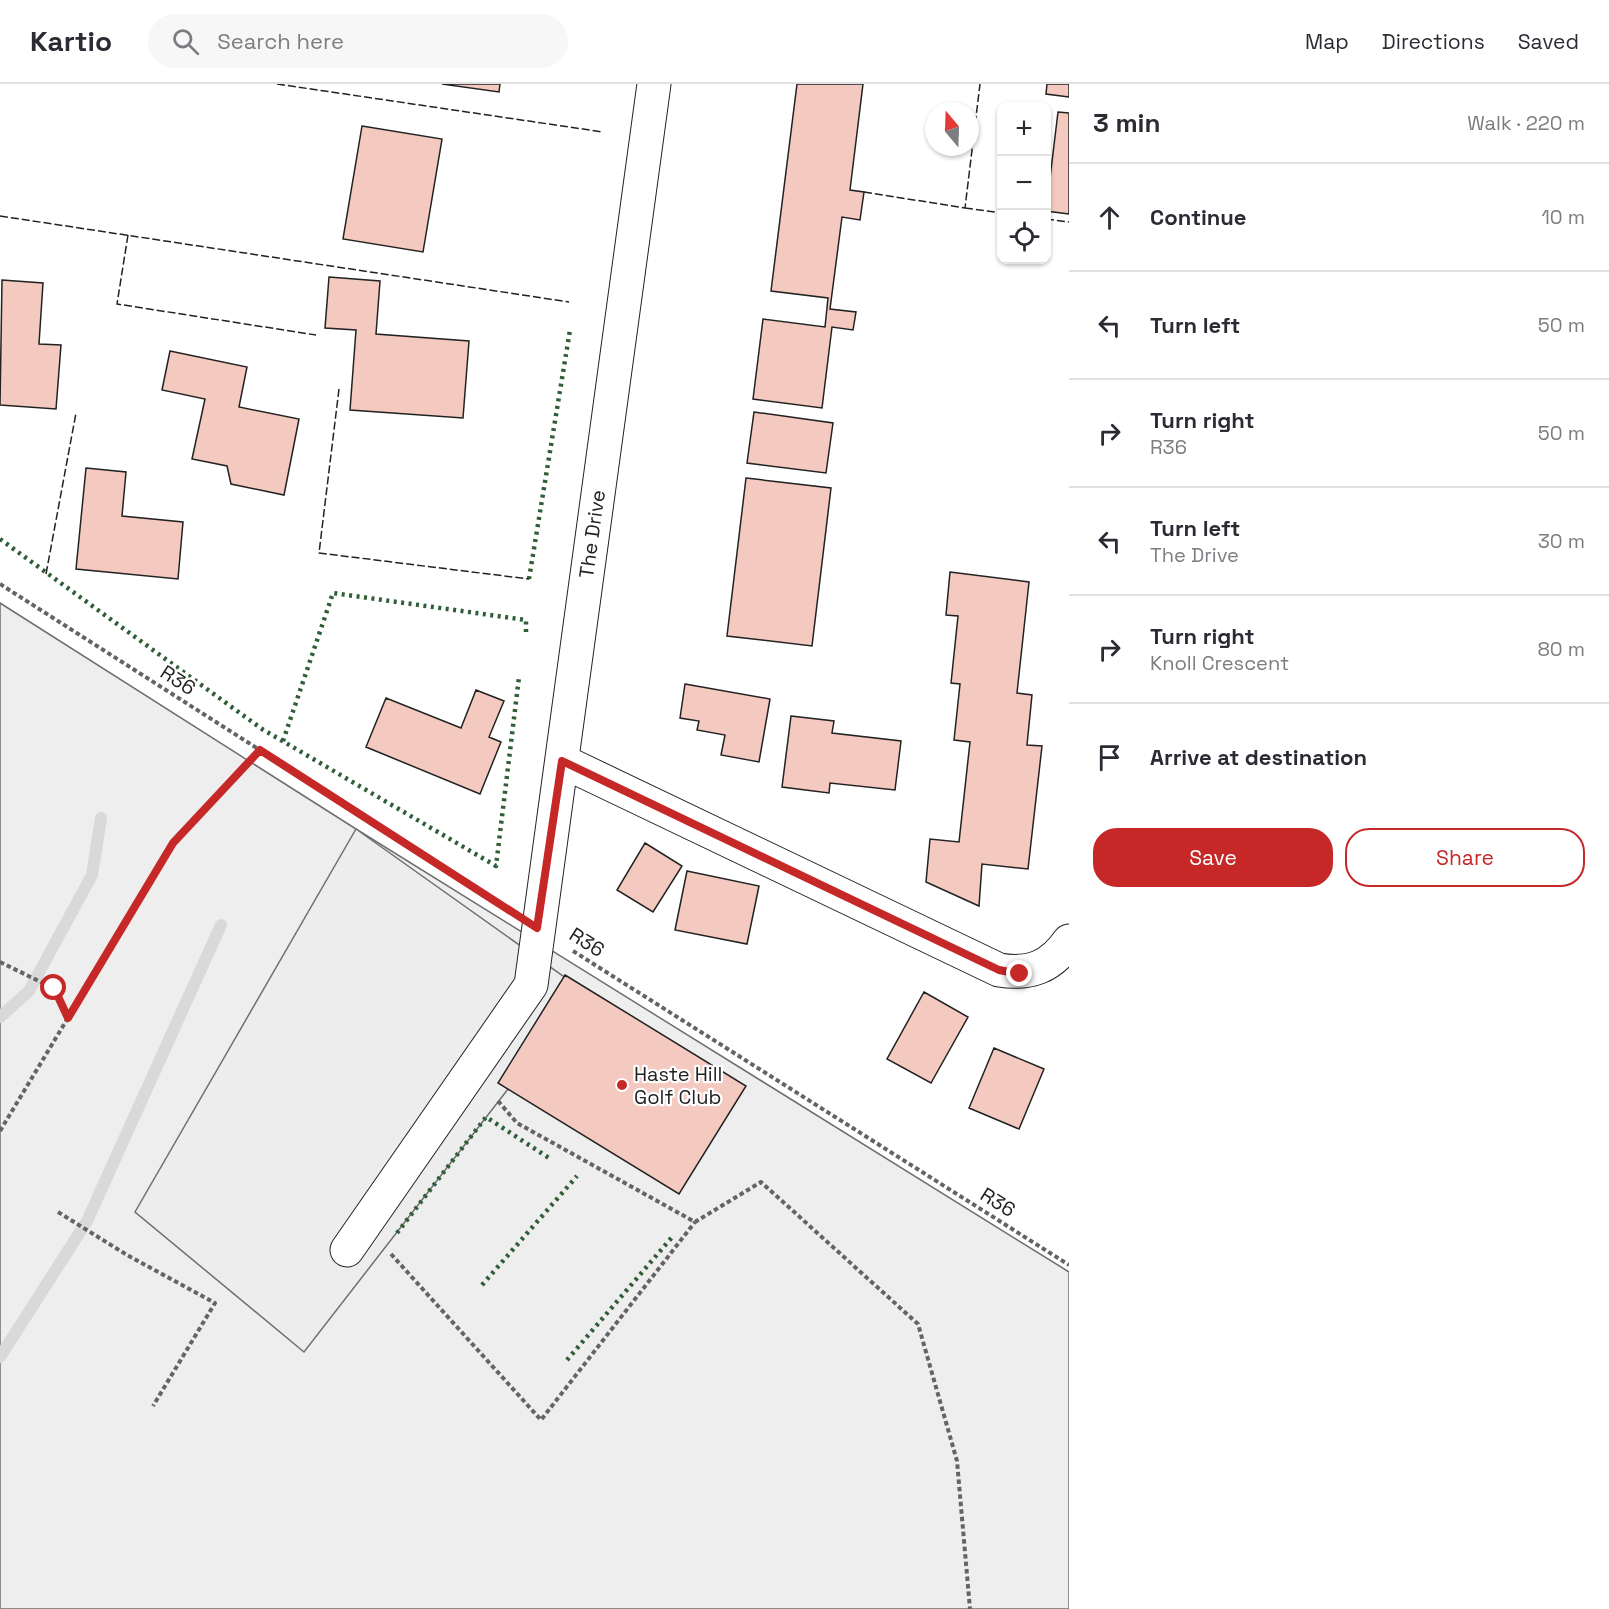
<!DOCTYPE html>
<html lang="en">
<head>
<meta charset="utf-8">
<style>
	body { margin:0; font-family:"Space Grotesk",sans-serif; background:#f7f7f7; color:#2b2b33 }
	.controls { position:absolute; right:18px; top:18px; display:grid; overflow:hidden; border-radius:12px; box-shadow:0 2px 4px #0004 }
	.controls button { width:54px; height:54px; display:grid; place-items:center; padding:0; border:0; border-bottom:2px solid #e1e1e2; background:#fff; color:#2b2b33; font:30px sans-serif }
	.compass { position:absolute; left:925px; top:18px; width:54px; height:54px; border-radius:50%; background:#fff; box-shadow:0 2px 4px #0004; rotate:341deg }
	.stop { position:absolute; width:18px; height:18px; margin:-14px; border:4px solid #c62828; border-radius:50%; background:#fff }
	.stop.end { background:#c62828; border-color:#fff; box-shadow:0 2px 6px #0008 }
	.list { margin:0; padding:0; list-style:none }
	h2 { display:flex; justify-content:space-between; align-items:center; height:78px; margin:0; padding:0 24px; font-size:26px }
	h2 small { font-size:20px; font-weight:400; color:#7c7c81 }
	.list li { display:grid; grid-template-columns:39px 1fr auto; gap:18px; align-items:center; box-sizing:border-box; height:108px; padding:0 24px; border-top:2px solid #e1e1e2 }
	.list b { display:block; font-size:22px; white-space:nowrap }
	.list p { margin:0; font-size:20px; white-space:nowrap; color:#7c7c81 }
	.list em { font-size:20px; font-style:normal; color:#7c7c81 }
	.actions { display:flex; gap:12px; padding:18px 24px }
	.actions a { flex:1; padding:14px 0; border:2px solid #c62828; border-radius:24px; text-align:center; font-size:21px; color:#c62828 }
	.actions .main { background:#c62828; color:#fff }
	.icon { flex:none; width:33px; height:33px; fill:none; stroke:currentColor; stroke-width:2; stroke-linecap:round; stroke-linejoin:round }
	.map { position:relative; flex:none; width:1069px; height:1525px; overflow:hidden }
	header { display:flex; align-items:center; gap:36px; box-sizing:border-box; height:84px; padding:0 30px; background:#fff; border-bottom:2px solid #e1e1e2 }
	header strong { font-size:28px }
	nav { display:flex; gap:33px; margin-inline-start:auto; font-size:21px }
	.search { width:420px; height:54px; background:#f7f7f7; display:flex; align-items:center; gap:15px; box-sizing:border-box; padding:0 21px; border-radius:33px; color:#7c7c81; font-size:22px }
	main { display:flex }
	aside { flex:1; background:#fff }
	.map>svg:first-child { display:block }
	.green { fill:#eee; stroke:#6f6f6f; stroke-width:1.5 }
	.parking { fill:#ededed; stroke:#6f6f6f; stroke-width:1.5 }
	.lines { fill:none; stroke-linecap:round; stroke-linejoin:round }
	.stream { stroke:#d9d9d9; stroke-width:12 }
	.building { fill:#f3c9c0; stroke:#222; stroke-width:1.5 }
	.minor-casing { stroke:#222; stroke-width:35 }
	.path { stroke:#646464; stroke-width:4; stroke-dasharray:4.5 3; stroke-linecap:butt }
	.minor { stroke:#fff; stroke-width:33 }
	.hedge { stroke:#2f5e38; stroke-width:4.5; stroke-dasharray:3 4.5; stroke-linecap:butt }
	.fence { stroke:#222; stroke-width:1.5; stroke-dasharray:8 3; stroke-linecap:butt }
	.route { stroke:#c62828; stroke-width:8 }
	.poi-dot { fill:#c62828; stroke:#fff; stroke-width:2 }
	.labels { text-anchor:middle; stroke-width:4.5; stroke-linejoin:round; paint-order:stroke }
	.street-label { font-size:20px; fill:#222; stroke:#fff }
	.poi-label { font-size:20px; fill:#222; stroke:#fff; text-anchor:start }
</style>
</head>
<body>
<header>
<strong>Kartio</strong>
<div class="search"><svg class="icon" aria-label="search" viewBox="0 0 24 24"><circle cx="10" cy="10" r="6"/><path d="M15 15l6 6"/></svg>Search here</div>
<nav><a>Map</a><a>Directions</a><a>Saved</a></nav>
</header>
<main>
<div class="map">
<svg width="1069" height="1525" viewBox="0 0 1069 1525">
	<rect width="100%" height="100%" fill="#fff"/>
	<path class="green" d="M 0,519 L 356,745 L 1069,1188 L 1069,1525 L 0,1525 Z"/>
	<path class="parking" d="M 356,745 L 584,907 L 304,1268 L 135,1128 Z"/>
	<g class="lines">
		<path class="stream" d="M 0,933 L 29,907 L 92,791 L 101,734
			M 0,1273 L 87,1137 L 221,841"/>
	</g>
	<path class="building" d="M 442,0 L 500,0 L 499,8 Z
		M 797,0 L 863,0 L 850,106 L 864,108 L 860,136 L 842,133 L 830,225 L 856,228 L 853,246 L 832,243 L 822,324 L 753,315 L 763,235 L 825,243 L 828,214 L 771,207 Z
		M 1047,0 L 1069,0 L 1069,13 L 1046,10 Z
		M 1058,28 L 1069,29 L 1069,130 L 1046,127 Z
		M 362,42 L 442,55 L 423,168 L 343,155 Z
		M 329,193 L 380,197 L 376,250 L 469,257 L 463,334 L 350,326 L 356,246 L 325,244 Z
		M 2,196 L 43,199 L 39,260 L 61,261 L 56,325 L 0,321 Z
		M 170,267 L 247,283 L 239,323 L 299,335 L 284,411 L 231,400 L 227,382 L 192,375 L 205,315 L 162,306 Z
		M 754,328 L 833,339 L 826,389 L 747,379 Z
		M 86,384 L 126,388 L 122,432 L 183,438 L 178,495 L 76,485 Z
		M 746,394 L 831,404 L 812,562 L 727,552 Z
		M 950,488 L 1029,498 L 1017,609 L 1032,611 L 1027,661 L 1042,662 L 1028,785 L 982,780 L 979,822 L 926,798 L 930,755 L 959,758 L 970,658 L 954,656 L 960,600 L 951,599 L 958,532 L 946,531 Z
		M 685,600 L 770,615 L 759,678 L 721,671 L 725,651 L 697,646 L 699,637 L 680,634 Z
		M 476,606 L 504,617 L 489,653 L 501,658 L 480,710 L 366,663 L 386,614 L 461,644 Z
		M 791,632 L 834,637 L 832,649 L 901,657 L 895,706 L 830,699 L 829,709 L 782,703 Z
		M 645,759 L 682,782 L 653,828 L 617,806 Z
		M 687,787 L 759,802 L 747,860 L 675,846 Z
		M 565,891 L 746,1002 L 679,1110 L 498,999 Z
		M 924,908 L 968,933 L 931,999 L 887,975 Z
		M 994,964 L 1044,985 L 1019,1045 L 969,1024 Z"/>
	<g class="lines">
		<g class="minor-casing">
			<path id="minor" d="M 562,677 L 999,886 C 1030,891 1051,883 1069,857
				M 347,1166 L 531,901 L 654,0"/>
		</g>
		<path class="path" d="M 0,500 L 504,822
			M 573,867 L 1069,1181
			M 0,878 L 53,904 L 68,934
			M 498,1017 L 517,1039 L 695,1138 L 761,1098 L 918,1240 L 957,1377 L 970,1525
			M 0,1047 L 173,759 L 260,666
			M 58,1128 L 127,1171 L 215,1219 L 153,1322
			M 391,1170 L 541,1336 L 695,1138"/>
		<use href="#minor" class="minor"/>
		<path class="hedge" d="M 0,455 L 262,645 L 496,782 L 519,593
			M 529,495 L 570,246
			M 283,657 L 333,509 L 526,536 L 526,552
			M 397,1149 L 486,1033 L 549,1074
			M 482,1201 L 577,1092
			M 567,1276 L 673,1152"/>
		<path class="fence" d="M 277,0 L 603,48
			M 864,108 L 965,124 L 980,0
			M 965,124 L 1002,129
			M 0,132 L 569,218
			M 1046,135 L 1069,138
			M 128,151 L 117,220 L 316,251
			M 339,305 L 319,469 L 529,495
			M 46,490 L 76,329"/>
	</g>
	<g class="lines">
		<path class="route" d="M 54,904 L 68,934 L 173,759 L 260,666 L 537,844 L 562,677 L 999,886 L 1020,890"/>
	</g>
	<circle class="poi-dot" cx="622" cy="1001" r="6"/>
	<g class="labels">
		<g class="street-label">
			<text transform="translate(592 450) rotate(-82)" y="7">The Drive</text>
			<text transform="translate(178 596) rotate(33)" y="7">R36</text>
			<text transform="translate(587 858) rotate(32)" y="7">R36</text>
			<text transform="translate(998 1118) rotate(32)" y="7">R36</text>
		</g>
		<g class="poi-label">
			<text x="634" y="997">Haste Hill<tspan x="634" dy="23">Golf Club</tspan></text>
		</g>
	</g>
</svg>
<div class="controls">
<button>+</button>
<button>−</button>
<button><svg class="icon" aria-label="locate" viewBox="0 0 24 24"><circle cx="12" cy="12" r="6"/><path d="M12 2v4M12 18v4M2 12h4M18 12h4"/></svg></button>
</div>
<svg class="compass" viewBox="-18 -18 36 36"><path d="M0-13l5 13h-10z" fill="#e53935"/><path d="M0 13l5-13h-10z" fill="#7c7c81"/></svg>
<div class="stop" style="left:54px;top:904px"></div>
<div class="stop end" style="left:1020px;top:890px"></div>
</div>
<aside>
<h2>3 min<small>Walk · 220 m</small></h2>
<ul class="list">
<li><svg class="icon" aria-label="ahead" viewBox="0 0 24 24"><path d="M12 20V5M6 11l6-6 6 6"/></svg><div><b>Continue</b></div><em>10 m</em></li>
<li><svg class="icon" aria-label="left" viewBox="0 0 24 24"><path d="M17 20v-9H6M10 6l-5 5 5 5"/></svg><div><b>Turn left</b></div><em>50 m</em></li>
<li><svg class="icon" aria-label="right" viewBox="0 0 24 24"><path d="M7 20v-9h11M14 6l5 5-5 5"/></svg><div><b>Turn right</b><p>R36</p></div><em>50 m</em></li>
<li><svg class="icon" aria-label="left" viewBox="0 0 24 24"><path d="M17 20v-9H6M10 6l-5 5 5 5"/></svg><div><b>Turn left</b><p>The Drive</p></div><em>30 m</em></li>
<li><svg class="icon" aria-label="right" viewBox="0 0 24 24"><path d="M7 20v-9h11M14 6l5 5-5 5"/></svg><div><b>Turn right</b><p>Knoll Crescent</p></div><em>80 m</em></li>
<li><svg class="icon" aria-label="arrive" viewBox="0 0 24 24"><path d="M6 21V4h12l-3 4 3 4H6"/></svg><div><b>Arrive at destination</b></div></li>
</ul>
<div class="actions"><a class="main">Save</a><a>Share</a></div>
</aside>
</main>
</body>
</html>
